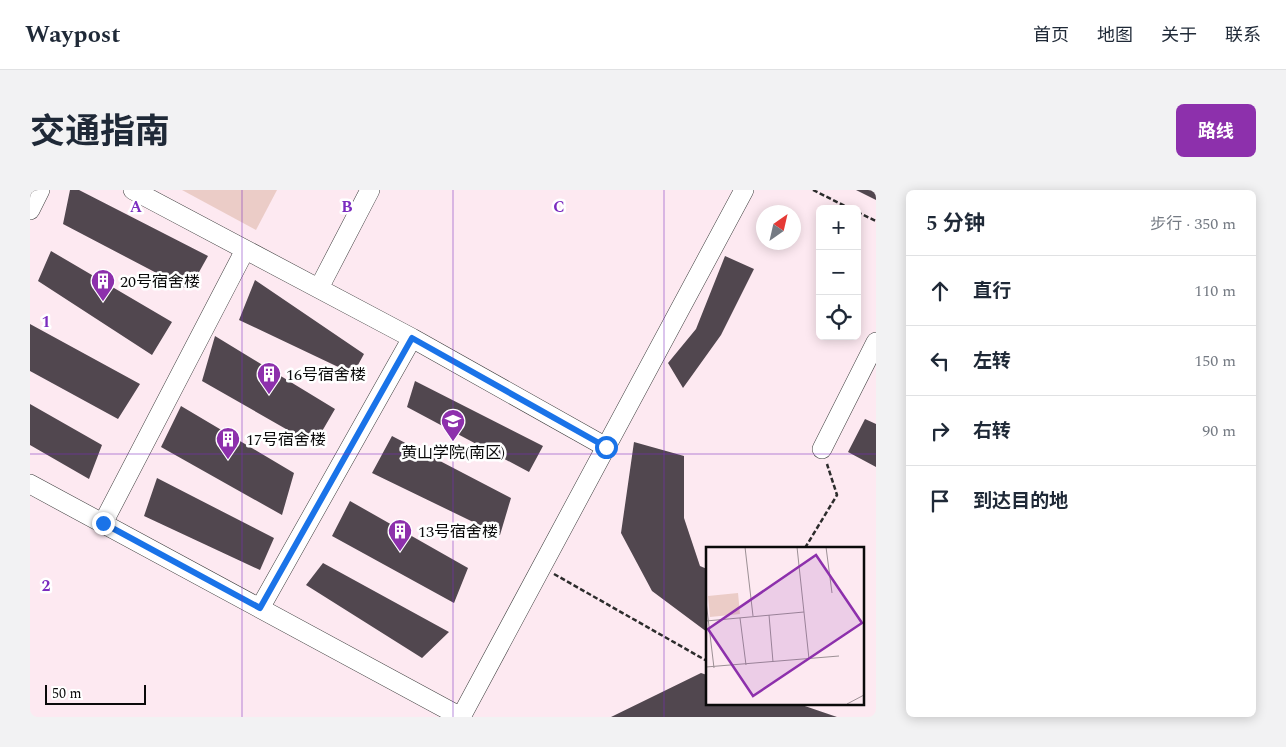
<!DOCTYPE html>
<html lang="zh">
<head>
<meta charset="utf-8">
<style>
	body { margin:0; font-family:Spectral,"Noto Sans SC",serif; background:#f2f2f3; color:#1f2937 }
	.controls { position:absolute; right:15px; top:15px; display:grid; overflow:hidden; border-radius:8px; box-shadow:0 2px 12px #0003 }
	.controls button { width:45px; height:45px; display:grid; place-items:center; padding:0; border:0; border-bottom:1px solid #e0e1e3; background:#fff; color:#1f2937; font:25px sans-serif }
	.compass { position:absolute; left:726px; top:15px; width:45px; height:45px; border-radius:50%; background:#fff; box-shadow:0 2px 12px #0003; rotate:34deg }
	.scale { position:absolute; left:15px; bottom:12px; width:101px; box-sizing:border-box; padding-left:5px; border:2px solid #0a0a0a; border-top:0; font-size:14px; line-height:18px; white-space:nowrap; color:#0a0a0a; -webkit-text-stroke:4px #fff; paint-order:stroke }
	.stop { position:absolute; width:15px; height:15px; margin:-11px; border:4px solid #1a73e8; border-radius:50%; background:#fff }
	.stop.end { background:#1a73e8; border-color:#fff; box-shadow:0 1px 5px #0008 }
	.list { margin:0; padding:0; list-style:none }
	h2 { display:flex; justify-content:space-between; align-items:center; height:65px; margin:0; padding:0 20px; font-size:21px }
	h2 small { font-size:16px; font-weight:400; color:#747a83 }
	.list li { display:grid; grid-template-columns:32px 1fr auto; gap:15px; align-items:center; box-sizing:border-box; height:70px; padding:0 20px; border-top:1px solid #e0e1e3 }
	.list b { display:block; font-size:19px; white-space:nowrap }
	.list em { font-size:16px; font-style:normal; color:#747a83 }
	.icon { flex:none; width:28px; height:28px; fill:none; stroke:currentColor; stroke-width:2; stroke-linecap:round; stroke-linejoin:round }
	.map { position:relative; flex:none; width:846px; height:527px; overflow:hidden; border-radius:8px }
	header { display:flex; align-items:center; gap:30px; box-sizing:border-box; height:70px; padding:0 25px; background:#fff; border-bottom:1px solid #e0e1e3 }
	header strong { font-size:24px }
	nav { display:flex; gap:28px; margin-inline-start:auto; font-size:18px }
	.intro { display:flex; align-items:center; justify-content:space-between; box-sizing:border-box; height:120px; padding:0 30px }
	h1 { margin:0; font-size:35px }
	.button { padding:12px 22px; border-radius:8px; background:#8d30ac; color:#fff; font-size:18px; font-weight:700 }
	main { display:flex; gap:30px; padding:0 30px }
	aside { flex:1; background:#fff; border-radius:8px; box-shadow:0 2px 12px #0003 }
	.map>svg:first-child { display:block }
	.pitch { fill:#ebccc7 }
	.building { fill:#51474f }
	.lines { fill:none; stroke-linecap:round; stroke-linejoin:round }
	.minor-casing { stroke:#3d3d3d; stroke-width:20 }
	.path { stroke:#2c2c2c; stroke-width:2.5; stroke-dasharray:5 2.5; stroke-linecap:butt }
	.minor { stroke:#fff; stroke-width:19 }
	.route { stroke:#1a73e8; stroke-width:6 }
	.grid { fill:none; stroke:#7b2cbf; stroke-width:1; stroke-opacity:0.55 }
	.labels { text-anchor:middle; stroke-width:5; stroke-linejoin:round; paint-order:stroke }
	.poi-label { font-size:16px; fill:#0a0a0a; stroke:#fff; text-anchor:start }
	.inset-road { fill:none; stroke:#9c9095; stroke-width:1 }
	.view { fill:#8d30ac; fill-opacity:0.15; stroke:#8d30ac; stroke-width:2.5 }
	.inset-edge { fill:none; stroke:#0a0a0a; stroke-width:2.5 }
	.grid-label { font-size:16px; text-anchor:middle; font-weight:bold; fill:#7b2cbf; stroke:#fff; stroke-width:5; stroke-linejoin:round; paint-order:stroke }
</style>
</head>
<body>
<header>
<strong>Waypost</strong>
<nav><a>首页</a><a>地图</a><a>关于</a><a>联系</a></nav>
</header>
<div class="intro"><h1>交通指南</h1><a class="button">路线</a></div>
<main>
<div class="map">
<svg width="846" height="527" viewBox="0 0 846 527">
	<rect width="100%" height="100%" fill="#fde9f1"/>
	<path class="pitch" d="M 152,0 L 247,0 L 226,40 Z"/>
	<path class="building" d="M 40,0 L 49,0 L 178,66 L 159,100 L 33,34 Z
		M 826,0 L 846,0 L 846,10 Z
		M 21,61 L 142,132 L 122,165 L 8,91 Z
		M 695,66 L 724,79 L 691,145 L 653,198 L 638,173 L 666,139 Z
		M 225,90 L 334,164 L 323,184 L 209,130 Z
		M 0,134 L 110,194 L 88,229 L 0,181 Z
		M 185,146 L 305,219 L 284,255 L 172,191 Z
		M 385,191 L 513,256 L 499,282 L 377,217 Z
		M 0,214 L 72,255 L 59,289 L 0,255 Z
		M 151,216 L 264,283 L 252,325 L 131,257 Z
		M 835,229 L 846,234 L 846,277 L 818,262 Z
		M 362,246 L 481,308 L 470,345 L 342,283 Z
		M 604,252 L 654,266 L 654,328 L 670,376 L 677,379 L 677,442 L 622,401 L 591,343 Z
		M 127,288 L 244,348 L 230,380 L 114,326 Z
		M 320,311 L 438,378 L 424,413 L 302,346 Z
		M 293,373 L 419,442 L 392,468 L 276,395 Z
		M 671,483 L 677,485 L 677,513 L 766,513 L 807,527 L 581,527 Z"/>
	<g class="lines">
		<g class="minor-casing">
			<path id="minor" d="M 103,0 L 382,148 L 576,257
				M 0,20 L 10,0
				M 289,98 L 340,0
				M 792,259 L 846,152
				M 0,294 L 431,527
				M 73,333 L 215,60
				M 230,418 L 382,148
				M 431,527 L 714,0"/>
		</g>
		<path class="path" d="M 783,0 L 821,19
			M 827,22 L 846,31
			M 775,358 L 807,305 L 797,274
			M 524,384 L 677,471"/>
		<use href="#minor" class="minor"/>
	</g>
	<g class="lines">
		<path class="route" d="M 73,333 L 230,418 L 382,148 L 576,257"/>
	</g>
	<path class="grid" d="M 212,0 L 212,527M 423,0 L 423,527M 634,0 L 634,527M 0,264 L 846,264"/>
	<defs>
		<g id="building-pin" transform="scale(1.25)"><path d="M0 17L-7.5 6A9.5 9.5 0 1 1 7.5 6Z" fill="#8d30ac" stroke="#fff"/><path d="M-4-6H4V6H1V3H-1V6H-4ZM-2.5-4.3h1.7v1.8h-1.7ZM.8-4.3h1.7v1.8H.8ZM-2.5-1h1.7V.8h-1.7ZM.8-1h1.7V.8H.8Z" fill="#fff"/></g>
		<g id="university-pin" transform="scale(1.25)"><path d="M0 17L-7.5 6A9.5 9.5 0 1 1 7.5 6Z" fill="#8d30ac" stroke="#fff"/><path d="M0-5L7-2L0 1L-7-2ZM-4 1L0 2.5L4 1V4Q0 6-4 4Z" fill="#fff"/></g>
	</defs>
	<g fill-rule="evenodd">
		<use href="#building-pin" x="73" y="91"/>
		<use href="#building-pin" x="239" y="184"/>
		<use href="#university-pin" x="423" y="231"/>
		<use href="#building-pin" x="198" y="249"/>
		<use href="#building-pin" x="370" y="341"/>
	</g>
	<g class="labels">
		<g class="poi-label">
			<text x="90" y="97">20号宿舍楼</text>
			<text x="256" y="190">16号宿舍楼</text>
			<text x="216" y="255">17号宿舍楼</text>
			<text x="423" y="268" text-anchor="middle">黄山学院(南区)</text>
			<text x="388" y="347">13号宿舍楼</text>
		</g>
	</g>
	<g transform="translate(676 357)">
		<rect width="158" height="158" fill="#fde9f1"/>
		<path d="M 32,46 L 34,67 L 4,70 L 2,49 Z" fill="#ebccc7"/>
		<path class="inset-road" d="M 39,0 L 47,69M 91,0 L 103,112M 120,0 L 126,46M 0,54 L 8,121M 63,68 L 67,115M 34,71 L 40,118M 0,74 L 98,65M 0,120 L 133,109M 141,157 L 158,148"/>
		<path class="view" d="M 110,8 L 156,76 L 47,149 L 2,82 Z"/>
		<rect width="158" height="158" class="inset-edge"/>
	</g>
	<g class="grid-label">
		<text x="106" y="22">A</text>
		<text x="317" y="22">B</text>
		<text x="529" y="22">C</text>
		<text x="16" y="137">1</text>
		<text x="16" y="401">2</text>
	</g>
</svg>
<div class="controls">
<button>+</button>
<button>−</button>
<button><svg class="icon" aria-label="locate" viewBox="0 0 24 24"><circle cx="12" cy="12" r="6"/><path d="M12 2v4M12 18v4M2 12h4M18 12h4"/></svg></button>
</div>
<svg class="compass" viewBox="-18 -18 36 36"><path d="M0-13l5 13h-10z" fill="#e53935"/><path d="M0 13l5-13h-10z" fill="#747a83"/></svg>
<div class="scale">50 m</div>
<div class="stop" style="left:576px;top:257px"></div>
<div class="stop end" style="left:73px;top:333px"></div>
</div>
<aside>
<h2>5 分钟<small>步行 · 350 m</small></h2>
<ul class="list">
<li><svg class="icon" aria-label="ahead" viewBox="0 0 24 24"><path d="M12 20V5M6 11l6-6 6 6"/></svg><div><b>直行</b></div><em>110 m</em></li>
<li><svg class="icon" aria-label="left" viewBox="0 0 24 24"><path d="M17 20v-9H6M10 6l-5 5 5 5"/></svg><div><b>左转</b></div><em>150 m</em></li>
<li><svg class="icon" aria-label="right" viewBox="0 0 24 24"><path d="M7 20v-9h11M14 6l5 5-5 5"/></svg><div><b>右转</b></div><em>90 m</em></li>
<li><svg class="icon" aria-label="arrive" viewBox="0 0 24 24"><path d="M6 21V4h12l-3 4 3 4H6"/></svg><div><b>到达目的地</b></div></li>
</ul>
</aside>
</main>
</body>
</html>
